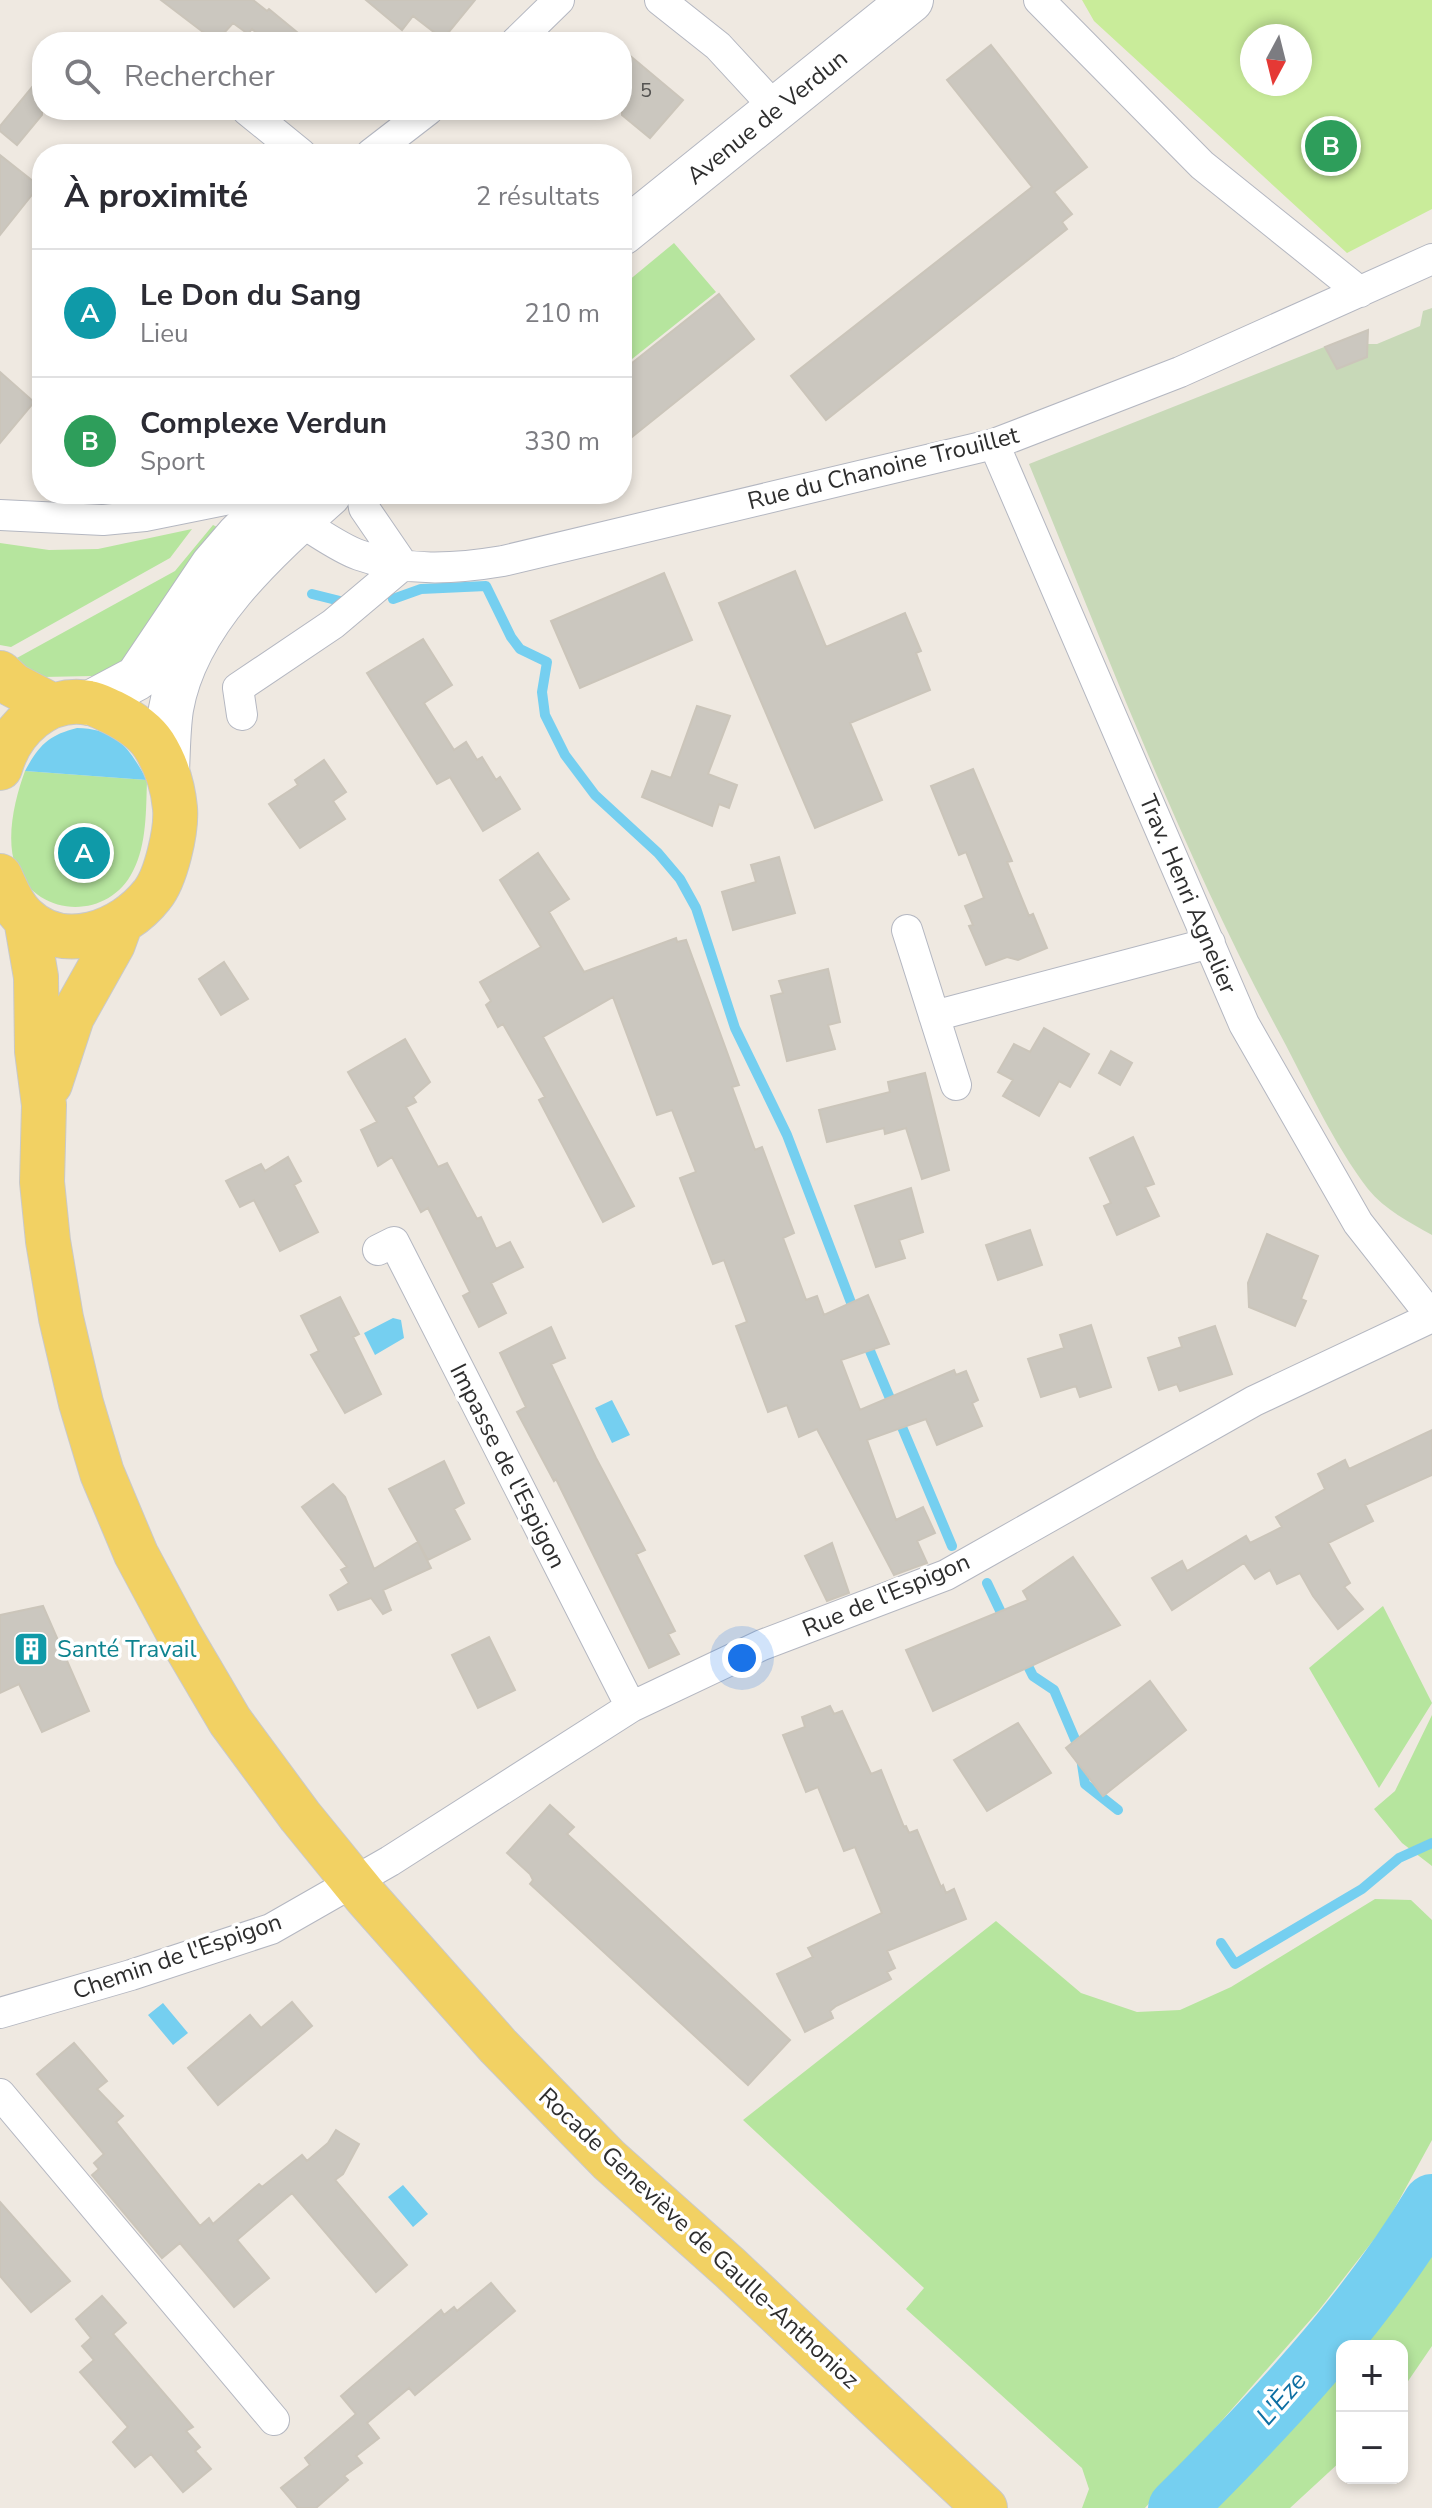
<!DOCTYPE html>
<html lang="fr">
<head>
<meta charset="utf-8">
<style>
	body { margin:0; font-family:"Nunito Sans",sans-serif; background:#f2f2f3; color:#2b2b33 }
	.controls { position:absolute; right:24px; bottom:24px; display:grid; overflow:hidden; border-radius:16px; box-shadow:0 4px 12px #0003 }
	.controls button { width:72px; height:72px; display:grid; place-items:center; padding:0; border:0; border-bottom:2px solid #e1e1e2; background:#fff; color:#2b2b33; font:40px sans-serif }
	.compass { position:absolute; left:1240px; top:24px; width:72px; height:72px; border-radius:50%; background:#fff; box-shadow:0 4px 12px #0003; rotate:187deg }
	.you { position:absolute; left:742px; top:1658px; width:28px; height:28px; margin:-20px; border:6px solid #fff; border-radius:50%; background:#1a73e8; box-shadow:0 0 0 12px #1a73e833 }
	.badge { display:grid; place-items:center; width:52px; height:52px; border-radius:50%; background:#db2777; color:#fff; font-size:26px; font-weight:700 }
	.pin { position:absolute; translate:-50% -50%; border:4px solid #fff; box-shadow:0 2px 8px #0006 }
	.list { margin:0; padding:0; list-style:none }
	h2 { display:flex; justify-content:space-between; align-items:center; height:104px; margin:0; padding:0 32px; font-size:34px }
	h2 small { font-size:26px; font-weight:400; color:#7c7c81 }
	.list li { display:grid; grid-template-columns:52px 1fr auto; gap:24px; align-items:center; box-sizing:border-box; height:128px; padding:0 32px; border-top:2px solid #e1e1e2 }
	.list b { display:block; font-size:30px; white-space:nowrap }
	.list p { margin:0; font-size:26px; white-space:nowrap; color:#7c7c81 }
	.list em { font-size:26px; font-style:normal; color:#7c7c81 }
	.icon { flex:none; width:44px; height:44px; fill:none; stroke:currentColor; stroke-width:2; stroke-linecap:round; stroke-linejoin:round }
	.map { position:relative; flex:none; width:1432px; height:2508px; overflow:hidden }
	.search { position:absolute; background:#fff; box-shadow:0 4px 12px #0003; left:32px; top:32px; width:600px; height:88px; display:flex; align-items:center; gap:20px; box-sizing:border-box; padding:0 28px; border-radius:32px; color:#7c7c81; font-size:30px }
	.panel { position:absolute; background:#fff; box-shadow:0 4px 12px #0003; left:32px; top:144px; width:600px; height:360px; border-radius:32px }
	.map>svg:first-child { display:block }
	.green { fill:#b6e59e }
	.cemetery { fill:#c8d9b8 }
	.pitch { fill:#c9ec9a; fill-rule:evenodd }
	.water { fill:#75cff0 }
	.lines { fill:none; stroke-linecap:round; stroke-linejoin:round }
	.stream { stroke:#75cff0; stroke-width:10 }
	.river { stroke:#75cff0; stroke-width:58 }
	.building { fill:#cbc7bf; stroke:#cbc5ba; stroke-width:2 }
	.street-casing { stroke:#b4b7c1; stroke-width:32 }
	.secondary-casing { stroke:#b4b7c1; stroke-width:46 }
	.primary-casing { stroke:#c9c9c9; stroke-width:46 }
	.street { stroke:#fff; stroke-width:30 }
	.secondary { stroke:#fff; stroke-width:44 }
	.primary { stroke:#f2d163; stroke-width:44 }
	.labels { text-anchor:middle; stroke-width:7; stroke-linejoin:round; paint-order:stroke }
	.number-label { font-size:20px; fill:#555452 }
	.street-label { font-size:24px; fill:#2e2e2e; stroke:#fff }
	.culture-label { font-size:24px; fill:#0d838f; stroke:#fff; text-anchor:start }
	.water-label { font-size:26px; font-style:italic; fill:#0d6fa3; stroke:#fff }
</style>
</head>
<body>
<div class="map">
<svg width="1432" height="2508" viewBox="0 0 1432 2508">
	<rect width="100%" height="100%" fill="#efe9e1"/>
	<path class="green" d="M 674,243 L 716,292 L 622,367 L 622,286 Z
		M 213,525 L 219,528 L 121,668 L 92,676 L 43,677 L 25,669 L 15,659 L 175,571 Z
		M 192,529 L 170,558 L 11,647 L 0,645 L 0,543 L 49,550 L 98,549 Z
		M 25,771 L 147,780 C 146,808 147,845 133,871 C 109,920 38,919 16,867 C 5,839 15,798 25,771 Z
		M 1383,1606 L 1432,1703 L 1379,1788 L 1309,1668 Z
		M 1432,1715 L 1432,1866 L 1402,1843 L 1374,1809 L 1395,1791 Z
		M 1375,1899 L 1411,1900 L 1432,1920 L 1432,2140 L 1386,2224 L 1319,2310 L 1145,2508 L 1082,2508 L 1089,2489 L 1082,2468 L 906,2309 L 924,2288 L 743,2120 L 996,1921 L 1081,1993 L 1137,2012 L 1180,2010 L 1231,1987 Z
		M 1432,2240 L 1432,2346 L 1402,2390 L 1402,2346 L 1349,2346 L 1365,2329 Z
		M 1342,2353 L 1341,2461 L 1290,2508 L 1195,2508 Z"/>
	<path class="cemetery" d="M 1432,308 L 1432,1235 C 1409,1222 1385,1210 1368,1189 C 1333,1143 1308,1087 1281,1036 C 1182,853 1108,656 1029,464 L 1362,332 L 1367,344 L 1377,344 L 1420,326 L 1423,311 Z"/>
	<path class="pitch" d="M 1082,0 L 1432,0 L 1432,209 L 1347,253 L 1094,21 ZM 1252,36 L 1300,36 L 1300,84 L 1252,84 Z"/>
	<path class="water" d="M 77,728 C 117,729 129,748 147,780 L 25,771 C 39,745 49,735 77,728 Z
		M 393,1318 L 401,1320 L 404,1338 L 375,1355 L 364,1333 Z
		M 612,1400 L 630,1435 L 612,1443 L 595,1408 Z
		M 163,2003 L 188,2033 L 173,2045 L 148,2015 Z
		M 403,2185 L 428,2214 L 413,2227 L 388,2197 Z"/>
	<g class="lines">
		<path class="stream" d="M 312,594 L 340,601
			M 393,599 L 421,589 L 486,586 L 511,637 L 520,649 L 547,662 L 542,692 L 545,715 L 565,755 L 595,795 L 658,853 L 680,879 L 696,908 L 735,1028 L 787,1135 L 855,1313
			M 865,1339 L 952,1546
			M 987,1583 L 1005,1621
			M 1023,1656 L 1033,1676 L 1054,1690 L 1080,1751 L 1085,1784 L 1118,1810
			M 1221,1943 L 1235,1964 L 1362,1889 L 1399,1858 L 1432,1843"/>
		<path class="river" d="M 1177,2508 C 1270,2415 1364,2316 1432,2203"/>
	</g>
	<path class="building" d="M 161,0 L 253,0 L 267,11 L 269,9 L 309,42 L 267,42 L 252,29 L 248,34 L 233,23 L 216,42 Z
		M 366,0 L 475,0 L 443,39 L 413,16 L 402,30 Z
		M 991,45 L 1087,167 L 1054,192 L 1072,214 L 1062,222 L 1067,229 L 826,420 L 791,376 L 1032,187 L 947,80 Z
		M 622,49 L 683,100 L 650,138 L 622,115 Z
		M 42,75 L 42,115 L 17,145 L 0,131 L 0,126 Z
		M 0,155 L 39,186 L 0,235 Z
		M 719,294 L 754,339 L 622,445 L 622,371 Z
		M 1368,330 L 1367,357 L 1337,369 L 1325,347 Z
		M 0,372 L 34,402 L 0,443 Z
		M 795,571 L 826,647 L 905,613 L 921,651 L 916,653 L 930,690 L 850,723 L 882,800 L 815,828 L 719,603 Z
		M 664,573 L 692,640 L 580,688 L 551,621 Z
		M 423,639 L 452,685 L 424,703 L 454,750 L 466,742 L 477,760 L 482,757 L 496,780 L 500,777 L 520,809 L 483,831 L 450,777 L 437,784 L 367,673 Z
		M 697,706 L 730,716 L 708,774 L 737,785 L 729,808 L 719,804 L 712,826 L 642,797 L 652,771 L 671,778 Z
		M 324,760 L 346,792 L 333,801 L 345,819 L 300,848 L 269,804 L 298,785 L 295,780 Z
		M 973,769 L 1012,861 L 1007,862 L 1029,916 L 1033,914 L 1047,948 L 1018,960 L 1007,957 L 986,965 L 969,926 L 973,925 L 965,906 L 984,898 L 966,852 L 959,855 L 931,786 Z
		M 538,853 L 569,899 L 549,912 L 584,972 L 676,938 L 677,942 L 686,940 L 739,1085 L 732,1087 L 755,1150 L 762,1147 L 794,1233 L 783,1238 L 806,1300 L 817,1296 L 824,1315 L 868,1295 L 889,1344 L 841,1360 L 860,1410 L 954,1370 L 956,1375 L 966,1371 L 978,1400 L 972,1403 L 982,1426 L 937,1445 L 926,1419 L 867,1440 L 896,1520 L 923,1507 L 935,1533 L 917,1541 L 927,1563 L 894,1575 L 817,1429 L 799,1437 L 787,1405 L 768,1412 L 736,1326 L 747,1322 L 724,1260 L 713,1264 L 680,1178 L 696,1172 L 672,1110 L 657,1115 L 613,997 L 543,1037 L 634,1206 L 603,1222 L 539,1100 L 545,1097 L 503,1024 L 498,1027 L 486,1005 L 491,1001 L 480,982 L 541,947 L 500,880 Z
		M 779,857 L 795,913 L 733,930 L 722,892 L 756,882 L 751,865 Z
		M 224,962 L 248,999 L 221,1015 L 199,979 Z
		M 828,969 L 840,1022 L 828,1025 L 835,1049 L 787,1061 L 771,996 L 783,993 L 779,981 Z
		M 1044,1028 L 1089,1054 L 1070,1087 L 1059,1081 L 1039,1116 L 1003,1096 L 1013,1080 L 998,1072 L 1014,1044 L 1030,1052 Z
		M 405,1039 L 430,1082 L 413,1097 L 416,1102 L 406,1107 L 438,1167 L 447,1163 L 477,1219 L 481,1217 L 496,1249 L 510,1242 L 523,1267 L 491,1283 L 506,1313 L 479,1327 L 463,1296 L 470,1292 L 428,1208 L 421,1212 L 392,1157 L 378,1166 L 361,1130 L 377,1122 L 348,1072 Z
		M 1111,1051 L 1132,1063 L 1120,1085 L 1099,1073 Z
		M 925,1073 L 949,1170 L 922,1179 L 906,1128 L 885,1134 L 884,1128 L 827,1142 L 819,1110 L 890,1092 L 888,1082 Z
		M 1133,1137 L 1154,1184 L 1145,1187 L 1159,1216 L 1117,1235 L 1104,1206 L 1111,1203 L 1090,1158 Z
		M 288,1157 L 301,1181 L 294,1185 L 318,1232 L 280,1251 L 254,1200 L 240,1207 L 226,1181 L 261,1164 L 265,1171 Z
		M 911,1188 L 923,1232 L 899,1240 L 905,1258 L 876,1267 L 855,1206 Z
		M 1030,1230 L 1042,1265 L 998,1280 L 986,1245 Z
		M 1267,1234 L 1318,1256 L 1301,1299 L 1306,1301 L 1295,1326 L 1249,1307 L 1248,1283 Z
		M 340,1297 L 359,1334 L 353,1337 L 381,1394 L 345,1413 L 311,1355 L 319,1351 L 301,1316 Z
		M 1091,1325 L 1111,1387 L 1080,1397 L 1076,1386 L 1041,1397 L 1028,1359 L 1064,1348 L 1060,1335 Z
		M 1215,1326 L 1232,1374 L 1180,1391 L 1177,1384 L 1159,1390 L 1148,1358 L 1182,1347 L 1179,1338 Z
		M 551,1327 L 565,1358 L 551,1364 L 596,1458 L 645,1550 L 636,1554 L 675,1631 L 668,1634 L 679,1654 L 649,1668 L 556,1479 L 554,1481 L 517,1412 L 526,1407 L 500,1353 Z
		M 1432,1430 L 1432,1475 L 1365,1505 L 1373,1521 L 1328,1543 L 1350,1583 L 1344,1587 L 1363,1609 L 1338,1629 L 1313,1596 L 1300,1573 L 1277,1584 L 1270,1570 L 1255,1579 L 1244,1563 L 1172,1610 L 1152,1578 L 1182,1561 L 1187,1571 L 1246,1536 L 1250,1543 L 1282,1527 L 1276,1517 L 1325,1489 L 1318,1474 L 1345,1460 L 1349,1469 Z
		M 444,1461 L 464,1503 L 454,1509 L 470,1539 L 428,1560 L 389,1489 Z
		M 333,1484 L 345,1497 L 374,1569 L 418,1542 L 431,1568 L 383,1590 L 391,1610 L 383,1614 L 371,1598 L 338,1610 L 330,1595 L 349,1583 L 341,1570 L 347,1567 L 302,1507 Z
		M 832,1543 L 849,1593 L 827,1601 L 805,1556 Z
		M 1073,1557 L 1120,1625 L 933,1711 L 906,1650 L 1028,1600 L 1023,1591 Z
		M 43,1606 L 89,1711 L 42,1732 L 19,1684 L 0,1693 L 0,1615 Z
		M 489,1637 L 515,1690 L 478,1708 L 452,1655 Z
		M 1150,1681 L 1186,1730 L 1103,1796 L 1066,1748 Z
		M 830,1706 L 834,1714 L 842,1711 L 871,1774 L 881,1770 L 904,1827 L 906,1826 L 909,1833 L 917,1830 L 941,1887 L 943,1885 L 946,1893 L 954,1889 L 966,1919 L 887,1951 L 895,1968 L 887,1972 L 891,1979 L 836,2006 L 830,2011 L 833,2018 L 805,2032 L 777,1974 L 813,1957 L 808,1948 L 882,1913 L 855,1847 L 844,1851 L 818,1787 L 806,1792 L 783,1735 L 805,1727 L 802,1717 Z
		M 1018,1723 L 1051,1773 L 987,1811 L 954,1760 Z
		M 550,1805 L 574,1827 L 567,1834 L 790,2040 L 748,2085 L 530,1884 L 533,1880 L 530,1874 L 507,1853 Z
		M 292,2002 L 312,2026 L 218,2105 L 188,2068 L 250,2015 L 261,2028 Z
		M 74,2043 L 107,2081 L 97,2089 L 123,2116 L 116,2122 L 200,2226 L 209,2218 L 213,2224 L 259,2184 L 262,2187 L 302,2155 L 307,2161 L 328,2143 L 336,2130 L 359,2144 L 343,2174 L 335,2180 L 407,2265 L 376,2292 L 292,2193 L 237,2240 L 269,2278 L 234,2307 L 180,2243 L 162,2258 L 92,2175 L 99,2169 L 94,2163 L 104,2154 L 37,2074 Z
		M 0,2202 L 70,2281 L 31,2312 L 0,2276 Z
		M 491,2283 L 515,2311 L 415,2395 L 409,2388 L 367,2423 L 379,2438 L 356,2456 L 362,2463 L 344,2476 L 348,2480 L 316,2508 L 298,2508 L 281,2488 L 310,2465 L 305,2458 L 356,2414 L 341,2396 L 441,2310 L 444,2315 L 454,2307 L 457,2311 Z
		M 102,2296 L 126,2323 L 113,2334 L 193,2427 L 186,2431 L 200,2447 L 195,2451 L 211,2469 L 183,2492 L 151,2454 L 135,2467 L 113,2442 L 128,2427 L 80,2372 L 94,2360 L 82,2346 L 91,2338 L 76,2319 Z"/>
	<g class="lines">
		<g class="street-casing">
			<path id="street" d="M 660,0 L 718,46 L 777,110
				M 1039,0 L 1202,165 L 1360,292
				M 516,42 L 559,0
				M 247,110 L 301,154
				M 371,154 L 428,110
				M 994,444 L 1244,1024 L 1358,1223 L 1432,1317
				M 362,494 L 364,508 L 403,565
				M 0,515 L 103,520 L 145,516 L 254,494
				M 299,521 C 318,532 339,548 359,555 C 406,572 455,569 503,561 L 994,444 L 1180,372 L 1432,259
				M 242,715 L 238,688 L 333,624 L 403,565
				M 907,930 L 956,1085
				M 934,1016 L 1210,943
				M 378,1250 L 394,1242 L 631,1707
				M 0,2013 L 131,1975 L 271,1929 L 390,1861 L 631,1707 L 762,1645 L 946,1575 L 1254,1401 L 1432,1317
				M 0,2094 L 274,2420"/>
		</g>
		<g class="secondary-casing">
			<path id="secondary" d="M 622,233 L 911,0
				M 90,703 L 137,678 L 213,565 L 238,536 L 280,494
				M 167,771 C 168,751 168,729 171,709 C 186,621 266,550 329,494"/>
		</g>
		<g class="primary-casing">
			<path id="primary" d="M 0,673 L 13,685 L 53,706
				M 0,768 C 11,729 46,695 89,703 C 97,704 105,709 112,712 C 126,719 145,731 154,745 C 166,764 173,787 175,808 C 177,830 166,878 152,895 C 123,932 63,955 24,917 C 12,906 7,891 0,876
				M 26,919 L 36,977 L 37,1051 L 44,1105 L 42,1182 L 48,1241 L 61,1318 L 81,1403 L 102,1473 L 136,1554 L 180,1636 L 230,1721 L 300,1816 L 366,1897 L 498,2046 L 609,2160 L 730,2268 L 985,2508
				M 50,1084 L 72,1017 L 113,944 L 121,922"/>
		</g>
		<use href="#street" class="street"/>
		<use href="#secondary" class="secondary"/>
		<use href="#primary" class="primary"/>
	</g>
	<defs>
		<g id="building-square" transform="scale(1.8)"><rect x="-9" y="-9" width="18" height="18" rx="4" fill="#0f9aa8" stroke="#fff"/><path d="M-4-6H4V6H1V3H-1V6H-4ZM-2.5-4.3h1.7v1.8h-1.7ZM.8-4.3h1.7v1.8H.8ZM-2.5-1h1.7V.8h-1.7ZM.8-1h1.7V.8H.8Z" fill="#fff"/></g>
	</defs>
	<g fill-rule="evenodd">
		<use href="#building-square" x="31" y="1649"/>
	</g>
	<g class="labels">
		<g class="number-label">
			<text x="646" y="97">5</text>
		</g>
		<g class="street-label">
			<text transform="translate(767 117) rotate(-39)" y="8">Avenue de Verdun</text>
			<text transform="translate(883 468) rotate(-14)" y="8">Rue du Chanoine Trouillet</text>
			<text transform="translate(1188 894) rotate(67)" y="8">Trav. Henri Agnelier</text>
			<text transform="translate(508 1466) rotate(63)" y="8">Impasse de l'Espigon</text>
			<text transform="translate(886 1595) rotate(-23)" y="8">Rue de l'Espigon</text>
			<text transform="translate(177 1956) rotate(-19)" y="8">Chemin de l'Espigon</text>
			<text transform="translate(699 2238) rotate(43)" y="8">Rocade Geneviève de Gaulle-Anthonioz</text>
		</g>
		<g class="culture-label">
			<text x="57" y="1657">Santé Travail</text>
		</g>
		<g class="water-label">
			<text transform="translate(1281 2398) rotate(-49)" y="9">L'Èze</text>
		</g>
	</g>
</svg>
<div class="controls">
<button>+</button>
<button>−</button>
</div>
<svg class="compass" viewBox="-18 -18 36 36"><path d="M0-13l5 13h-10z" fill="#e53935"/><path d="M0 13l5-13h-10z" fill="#7c7c81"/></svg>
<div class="you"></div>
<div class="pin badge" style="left:84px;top:853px;background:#0f9aa8">A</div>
<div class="pin badge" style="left:1331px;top:146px;background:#2e9e5b">B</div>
<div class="search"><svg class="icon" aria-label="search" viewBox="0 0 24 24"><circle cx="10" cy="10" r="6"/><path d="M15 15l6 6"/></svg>Rechercher</div>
<section class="panel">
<h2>À proximité<small>2 résultats</small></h2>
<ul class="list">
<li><span class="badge" style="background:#0f9aa8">A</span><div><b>Le Don du Sang</b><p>Lieu</p></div><em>210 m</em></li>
<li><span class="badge" style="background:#2e9e5b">B</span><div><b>Complexe Verdun</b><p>Sport</p></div><em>330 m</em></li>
</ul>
</section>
</div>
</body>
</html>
